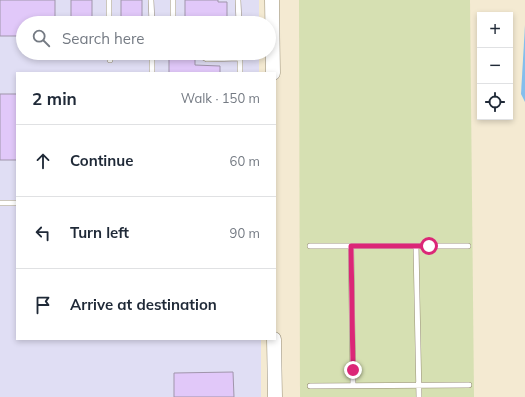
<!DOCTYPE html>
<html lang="en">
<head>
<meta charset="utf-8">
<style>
	body { margin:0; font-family:Mulish,sans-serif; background:#f2f2f3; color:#1f2937 }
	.controls { position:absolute; right:12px; top:12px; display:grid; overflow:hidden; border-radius:0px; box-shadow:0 2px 6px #0003 }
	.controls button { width:36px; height:36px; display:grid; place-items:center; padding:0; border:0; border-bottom:1px solid #e0e1e3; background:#fff; color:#1f2937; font:20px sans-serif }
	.stop { position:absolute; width:12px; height:12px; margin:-9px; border:3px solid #db2777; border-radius:50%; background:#fff }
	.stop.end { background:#db2777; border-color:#fff; box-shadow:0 1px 4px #0008 }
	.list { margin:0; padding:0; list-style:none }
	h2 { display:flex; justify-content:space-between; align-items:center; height:52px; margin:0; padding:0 16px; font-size:17px }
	h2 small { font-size:13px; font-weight:400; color:#747a83 }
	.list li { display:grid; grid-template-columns:26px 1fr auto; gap:12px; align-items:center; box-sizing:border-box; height:72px; padding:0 16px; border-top:1px solid #e0e1e3 }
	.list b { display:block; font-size:15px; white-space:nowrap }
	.list em { font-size:13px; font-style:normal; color:#747a83 }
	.icon { flex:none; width:22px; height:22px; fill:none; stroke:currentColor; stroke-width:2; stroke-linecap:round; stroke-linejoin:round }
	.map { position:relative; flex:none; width:525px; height:397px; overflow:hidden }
	.search { position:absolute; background:#fff; box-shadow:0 2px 6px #0003; left:16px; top:16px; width:260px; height:44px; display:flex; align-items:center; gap:10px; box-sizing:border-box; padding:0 14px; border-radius:22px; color:#747a83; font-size:15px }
	.panel { position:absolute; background:#fff; box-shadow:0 2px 6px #0003; left:16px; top:72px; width:260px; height:268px; border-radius:0px }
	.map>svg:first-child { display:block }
	.commercial { fill:#e0def4 }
	.green { fill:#d6e0b2 }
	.water { fill:#84beed }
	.building { fill:#e1c8f9; stroke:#a095ab }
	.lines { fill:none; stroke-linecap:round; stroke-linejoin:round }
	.lane-casing { stroke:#988e78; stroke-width:6 }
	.secondary-casing { stroke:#988e78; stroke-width:15 }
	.lane { stroke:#fff; stroke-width:5 }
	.secondary { stroke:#fff; stroke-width:14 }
	.route { stroke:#db2777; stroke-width:5 }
</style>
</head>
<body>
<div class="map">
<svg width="525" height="397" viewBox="0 0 525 397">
	<rect width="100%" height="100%" fill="#f4ead2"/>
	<path class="commercial" d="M 0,0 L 259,0 L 259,23 L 23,23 L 23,53 L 259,53 L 259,73 L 17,73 L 17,339 L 261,339 L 261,397 L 0,397 Z"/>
	<path class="green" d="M 299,0 L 470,0 L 474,397 L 300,397 Z"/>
	<path class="water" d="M 525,25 L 525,102 L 521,94 Z"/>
	<path class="building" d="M 0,0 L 55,0 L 55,23 L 23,23 L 23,36 L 0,36 Z
		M 71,0 L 92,0 L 92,18 L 106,18 L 106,23 L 71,23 Z
		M 121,0 L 142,0 L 142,23 L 121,23 Z
		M 185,0 L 218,0 L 218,2 L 227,2 L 227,23 L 185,23 Z
		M 121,53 L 142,53 L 142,57 L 121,57 Z
		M 169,57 L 195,58 L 195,65 L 220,66 L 220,73 L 169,73 Z
		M 0,94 L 17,94 L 17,160 L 0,160 Z
		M 233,372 L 234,397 L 174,397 L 174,373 Z"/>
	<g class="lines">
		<g class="lane-casing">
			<path id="lane" d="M 109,0 L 109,23
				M 151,0 L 152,23
				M 238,0 L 239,23
				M 173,23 L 173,0
				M 110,53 L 110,60
				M 152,53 L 152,73
				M 196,53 L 207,59 L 240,58
				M 240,53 L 240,73
				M 0,203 L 17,203
				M 310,246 L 468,246
				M 351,246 L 353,385
				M 416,246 L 419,397
				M 310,386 L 469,385"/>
		</g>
		<g class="secondary-casing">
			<path id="secondary" d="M 272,0 L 273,73
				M 274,339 L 275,397"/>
		</g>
		<use href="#lane" class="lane"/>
		<use href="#secondary" class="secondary"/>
	</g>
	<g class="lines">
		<path class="route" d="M 353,370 L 351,246 L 429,246"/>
	</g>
</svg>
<div class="controls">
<button>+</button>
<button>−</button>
<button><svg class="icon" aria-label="locate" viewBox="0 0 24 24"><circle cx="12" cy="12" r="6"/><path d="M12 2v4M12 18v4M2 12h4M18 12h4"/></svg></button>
</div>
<div class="stop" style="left:429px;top:246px"></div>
<div class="stop end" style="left:353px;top:370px"></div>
<div class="search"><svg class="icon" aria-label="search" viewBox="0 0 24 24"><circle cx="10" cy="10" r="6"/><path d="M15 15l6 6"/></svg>Search here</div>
<section class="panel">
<h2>2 min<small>Walk · 150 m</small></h2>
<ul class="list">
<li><svg class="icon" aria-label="ahead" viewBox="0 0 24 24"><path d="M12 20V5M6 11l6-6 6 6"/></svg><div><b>Continue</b></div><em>60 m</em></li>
<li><svg class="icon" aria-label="left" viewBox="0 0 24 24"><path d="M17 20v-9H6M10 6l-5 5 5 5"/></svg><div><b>Turn left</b></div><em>90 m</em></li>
<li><svg class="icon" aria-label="arrive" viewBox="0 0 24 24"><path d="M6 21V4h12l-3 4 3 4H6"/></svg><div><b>Arrive at destination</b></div></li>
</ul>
</section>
</div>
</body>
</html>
